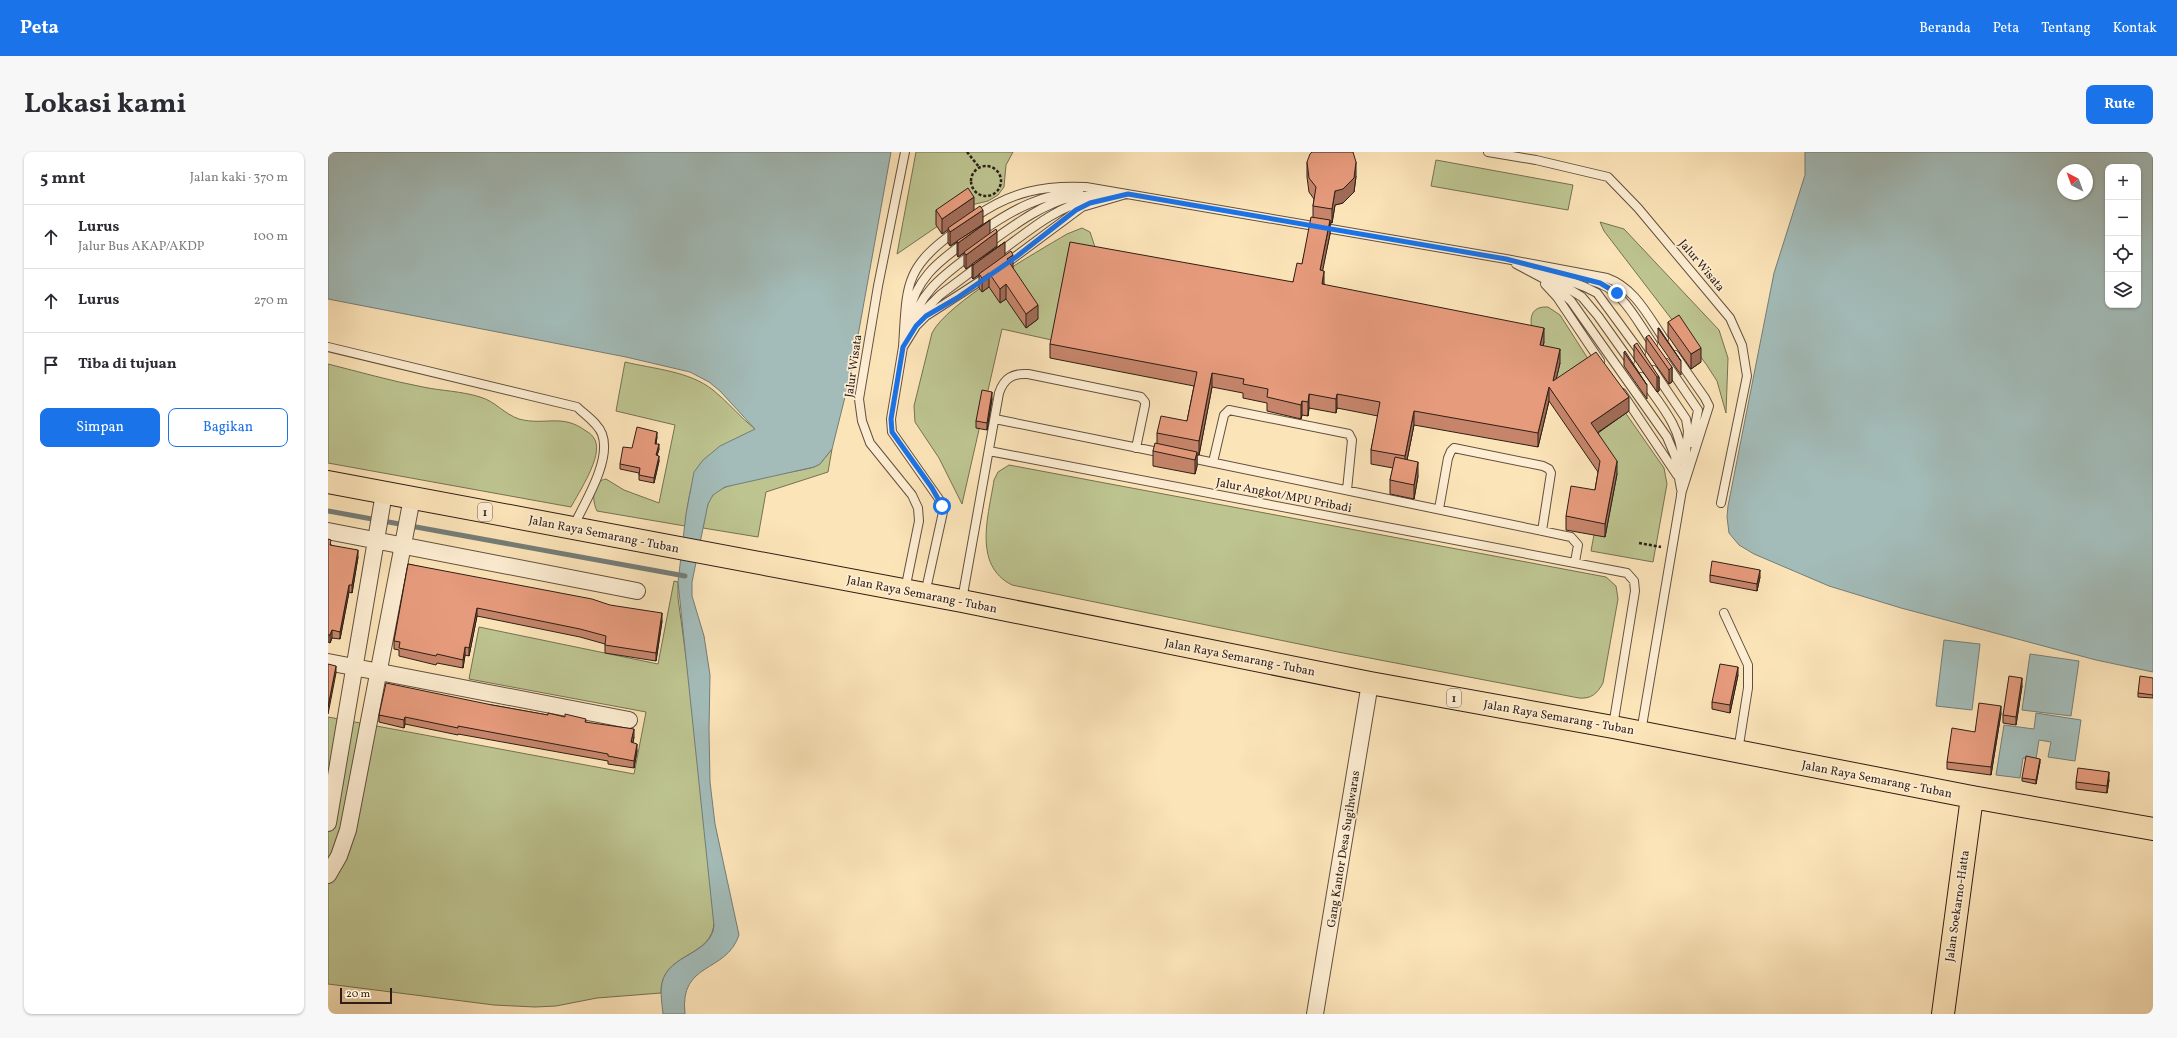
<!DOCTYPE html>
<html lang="id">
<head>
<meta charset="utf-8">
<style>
	body { margin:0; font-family:Vollkorn,serif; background:#f7f7f7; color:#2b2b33 }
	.controls { position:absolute; right:12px; top:12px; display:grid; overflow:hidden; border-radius:8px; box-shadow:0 1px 3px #0004 }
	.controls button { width:36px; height:36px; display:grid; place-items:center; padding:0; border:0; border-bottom:1px solid #e1e1e2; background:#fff; color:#2b2b33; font:20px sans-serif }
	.compass { position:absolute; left:1729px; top:12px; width:36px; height:36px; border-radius:50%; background:#fff; box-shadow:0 1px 3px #0004; rotate:319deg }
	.scale { position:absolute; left:12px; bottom:10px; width:52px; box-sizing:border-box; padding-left:4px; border:2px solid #2e1e16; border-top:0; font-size:11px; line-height:14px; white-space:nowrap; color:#2e1e16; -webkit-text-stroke:3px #fdedd2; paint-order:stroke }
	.stop { position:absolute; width:12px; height:12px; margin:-9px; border:3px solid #1a73e8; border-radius:50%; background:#fff }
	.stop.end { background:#1a73e8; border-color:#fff; box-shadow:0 1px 4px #0008 }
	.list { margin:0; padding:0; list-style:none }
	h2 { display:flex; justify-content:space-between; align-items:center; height:52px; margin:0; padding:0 16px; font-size:17px }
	h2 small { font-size:13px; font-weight:400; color:#7c7c81 }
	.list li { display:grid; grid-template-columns:26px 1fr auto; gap:12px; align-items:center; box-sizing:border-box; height:64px; padding:0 16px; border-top:1px solid #e1e1e2 }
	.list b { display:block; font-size:15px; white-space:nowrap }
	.list p { margin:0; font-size:13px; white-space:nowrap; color:#7c7c81 }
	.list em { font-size:13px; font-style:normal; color:#7c7c81 }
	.actions { display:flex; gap:8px; padding:12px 16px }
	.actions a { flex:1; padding:9px 0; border:1px solid #1a73e8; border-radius:8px; text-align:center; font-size:14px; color:#1a73e8 }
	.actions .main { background:#1a73e8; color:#fff }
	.icon { flex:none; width:22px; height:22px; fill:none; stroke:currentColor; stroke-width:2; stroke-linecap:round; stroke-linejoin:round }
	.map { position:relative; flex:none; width:1825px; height:862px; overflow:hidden; border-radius:8px }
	header { display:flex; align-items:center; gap:24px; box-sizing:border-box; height:56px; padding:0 20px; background:#1a73e8; color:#fff }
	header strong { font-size:19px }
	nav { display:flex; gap:22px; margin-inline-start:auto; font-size:14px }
	.intro { display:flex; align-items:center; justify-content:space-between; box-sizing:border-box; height:96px; padding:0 24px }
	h1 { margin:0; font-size:28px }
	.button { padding:10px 18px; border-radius:8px; background:#1a73e8; color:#fff; font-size:14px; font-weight:700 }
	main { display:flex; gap:24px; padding:0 24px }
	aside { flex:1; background:#fff; border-radius:8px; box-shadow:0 1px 3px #0004 }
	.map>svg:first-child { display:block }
	.green { fill:#bdc490; stroke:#767153 }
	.water { fill:#a3bcb9; stroke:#747d78; fill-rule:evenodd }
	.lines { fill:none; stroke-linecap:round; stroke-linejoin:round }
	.stream { stroke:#747d78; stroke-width:5 }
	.service-casing { stroke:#62503f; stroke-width:10 }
	.minor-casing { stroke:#62503f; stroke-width:18 }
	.trunk-casing { stroke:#2e1e16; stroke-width:24 }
	.path { stroke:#2e1e16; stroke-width:2.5; stroke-dasharray:3 2; stroke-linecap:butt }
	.service { stroke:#fdedd2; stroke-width:8 }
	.minor { stroke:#fdedd2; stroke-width:16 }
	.trunk { stroke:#fce4b9; stroke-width:22 }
	.wall { fill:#c6856b; stroke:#2e1e16 }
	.shaded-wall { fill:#a16c57; stroke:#2e1e16 }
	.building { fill:#e69b7c; stroke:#2e1e16 }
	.route { stroke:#1a73e8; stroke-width:5 }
	.labels { text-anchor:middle; stroke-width:3.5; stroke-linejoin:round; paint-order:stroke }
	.shield { fill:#fdedd2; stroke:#6c5c4e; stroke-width:1 }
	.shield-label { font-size:11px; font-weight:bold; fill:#2e1e16 }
	.street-label { font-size:12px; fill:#2e1e16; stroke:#fdedd2 }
</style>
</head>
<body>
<header>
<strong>Peta</strong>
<nav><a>Beranda</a><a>Peta</a><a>Tentang</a><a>Kontak</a></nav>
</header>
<div class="intro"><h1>Lokasi kami</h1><a class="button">Rute</a></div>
<main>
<aside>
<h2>5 mnt<small>Jalan kaki · 370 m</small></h2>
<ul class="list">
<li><svg class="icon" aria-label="ahead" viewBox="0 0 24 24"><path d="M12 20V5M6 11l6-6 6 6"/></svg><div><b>Lurus</b><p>Jalur Bus AKAP/AKDP</p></div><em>100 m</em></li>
<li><svg class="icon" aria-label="ahead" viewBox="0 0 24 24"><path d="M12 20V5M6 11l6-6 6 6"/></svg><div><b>Lurus</b></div><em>270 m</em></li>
<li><svg class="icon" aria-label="arrive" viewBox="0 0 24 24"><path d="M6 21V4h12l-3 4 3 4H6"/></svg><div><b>Tiba di tujuan</b></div></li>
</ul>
<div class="actions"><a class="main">Simpan</a><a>Bagikan</a></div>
</aside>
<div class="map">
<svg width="1825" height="862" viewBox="0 0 1825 862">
	<rect width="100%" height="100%" fill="#fce4b9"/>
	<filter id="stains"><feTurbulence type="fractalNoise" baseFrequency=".005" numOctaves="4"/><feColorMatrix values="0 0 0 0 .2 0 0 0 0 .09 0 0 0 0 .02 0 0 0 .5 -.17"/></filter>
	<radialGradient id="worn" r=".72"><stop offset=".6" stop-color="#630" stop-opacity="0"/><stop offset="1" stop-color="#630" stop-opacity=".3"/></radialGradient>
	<path class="green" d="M 588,0 L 685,0 L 678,13 L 676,35 L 670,43 L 660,49 L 639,54 L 569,102 Z
		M 1108,8 L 1245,33 L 1240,58 L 1103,34 Z
		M 1272,70 L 1296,77 L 1391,178 L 1400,206 L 1398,261 L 1389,229 L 1378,212 L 1276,79 Z
		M 754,76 L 762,80 L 767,95 L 728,189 L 674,177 L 634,352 L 611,306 L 587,270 L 586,254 L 604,181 C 619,151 707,101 739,82 Z
		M 1220,155 L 1232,163 L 1264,213 L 1336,316 L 1339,332 L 1325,410 L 1263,399 L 1279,311 C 1261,285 1240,260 1224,233 C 1220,225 1217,215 1214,207 C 1209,193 1189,153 1220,155 Z
		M 297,210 C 326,217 361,219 385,238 C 400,250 412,265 428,278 C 371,302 364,313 357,374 L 269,359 C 264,349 263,329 278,327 L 296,338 L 331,351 L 347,273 L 288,259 Z
		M 0,212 C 32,220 63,229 95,235 C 114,239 133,239 152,245 C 167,249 176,262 191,267 C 217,274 234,261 258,279 C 262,281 265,284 267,288 C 275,304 251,340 243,355 L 0,311 Z
		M 504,297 L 500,320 L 438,340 L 430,385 L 375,376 C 377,365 378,352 384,344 C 397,327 463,322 486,315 L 492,312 Z
		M 681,313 L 1278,425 L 1288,434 L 1290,447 L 1275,531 C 1269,542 1263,547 1251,546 L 1010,500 L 684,433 C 644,413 661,362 666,328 L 670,320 Z
		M 346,429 L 350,430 L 350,446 L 364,549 L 386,769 C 386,807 332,799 333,841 L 269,846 L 228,854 L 207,855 L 166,853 L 0,832 L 0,565 L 306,622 L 318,560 L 141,527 L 151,475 L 330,512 Z"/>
	<path class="water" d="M 0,0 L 563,0 L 524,217 L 504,297 L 492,312 L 486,315 L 397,335 L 385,343 L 380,352 L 364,430 L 364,444 L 376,484 L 382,523 L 381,577 L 382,630 L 387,672 L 411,783 C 398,822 351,809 357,862 L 335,862 C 334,852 332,841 334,831 C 340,802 383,803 386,774 L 350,430 L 358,362 L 366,320 L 375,308 L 392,294 L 427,277 L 392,239 L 381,230 L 362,220 L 298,205 L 0,147 Z
		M 1477,0 L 1825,0 L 1825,520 L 1768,508 L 1573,456 L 1501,434 L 1426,402 L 1411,393 L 1401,381 L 1399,365 L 1400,354 L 1446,121 L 1477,23 ZM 1780,15 L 1810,15 L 1810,153 L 1780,153 ZM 1735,18 L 1759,18 L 1759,42 L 1735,42 Z
		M 1616,488 L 1652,492 L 1644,558 L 1608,554 Z
		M 1702,502 L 1751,509 L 1743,564 L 1694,558 Z
		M 1708,561 L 1753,568 L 1747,609 L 1720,605 L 1723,590 L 1711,588 L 1708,607 L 1695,606 L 1692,626 L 1668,623 L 1676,573 L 1706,577 Z"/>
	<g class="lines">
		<path class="stream" d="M 0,359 L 357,424"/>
		<g class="service-casing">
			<path id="service" d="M 577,0 L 550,134 L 531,247 L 534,269 L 542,291 L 584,343 L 590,356 L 591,369 L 577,438
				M 1160,0 L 1208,8 L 1280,25 L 1310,56 L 1402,166 L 1414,193 L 1419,224 L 1393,351
				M 647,65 C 683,40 715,33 758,35 L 1178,107 L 1279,126 C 1307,136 1320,164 1336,187
				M 654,79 C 684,58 714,42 751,39
				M 661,91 C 685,74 714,52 744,45 C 756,43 769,43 781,43
				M 669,102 C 697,82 727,55 761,48
				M 1188,112 L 1222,130 L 1243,149 L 1339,285 L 1347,304 L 1353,337
				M 676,113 L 754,55 L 795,43
				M 1211,117 L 1257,135 L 1269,141 L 1313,201
				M 1223,126 L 1254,145 L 1270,164 L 1302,209
				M 1264,129 C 1294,136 1308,168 1325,192
				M 1217,132 L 1229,145 L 1272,209
				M 580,163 C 589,127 607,112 636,91
				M 588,167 L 612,143 L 652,113
				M 579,182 C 591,142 611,126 644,102
				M 0,195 L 249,255 C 257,263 270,271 274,282 C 284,308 256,352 245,375
				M 575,195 C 579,135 575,116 628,79
				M 1347,203 L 1377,246 L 1381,254 L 1353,342
				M 1338,211 L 1370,258 L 1364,291
				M 1325,218 L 1358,267 L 1360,279 L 1356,320
				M 1313,225 C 1331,251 1354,275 1354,308
				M 1294,241 L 1349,323
				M 667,267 L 835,301
				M 661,299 L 1299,421 L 1306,429 L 1307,439 L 1285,574
				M 858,305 L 1243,385 L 1250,393 L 1247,410
				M 885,310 L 896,263 L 901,258 L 1021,282 L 1024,288 L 1019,338
				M 1111,357 L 1120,306 L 1123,299 L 1126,296 L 1215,314 L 1221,317 L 1223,321 L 1214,379
				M 597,442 L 615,360 L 611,347 L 564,280 L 563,267 L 575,195 L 588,174 L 598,164 L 660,124
				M 634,448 L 671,241 C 676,226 685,221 700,222 L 813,245 L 817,250 L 817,253 L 808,296
				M 1396,461 L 1420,513 L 1420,536 L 1410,599
				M 1313,580 L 1354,338"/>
		</g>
		<g class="minor-casing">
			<path id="minor" d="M 0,379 L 309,439
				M 0,510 L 301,568
				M 0,671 L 56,341
				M 0,723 L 11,704 L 20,678 L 84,346
				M 987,862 L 1042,531"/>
		</g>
		<g class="trunk-casing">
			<path id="trunk" d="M 0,330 L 634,449 L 1042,531 L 1285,575 L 1644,645 L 1825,677
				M 1615,862 L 1644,645"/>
		</g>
		<path class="path" d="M 639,0 L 651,15
			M643 29a15 15 0 1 1 30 0a15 15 0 1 1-30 0Z
			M 1311,391 L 1333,395"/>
		<use href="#service" class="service"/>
		<use href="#minor" class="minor"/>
		<use href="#trunk" class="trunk"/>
	</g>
	<path class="wall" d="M 979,10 L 1028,24 L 1026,40 L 1015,51 L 1007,53 L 1004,71 L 1002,71 L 1002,82 L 994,119 L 996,133 L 1216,190 L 1215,194 L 1232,211 L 1228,227 L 1301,259 L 1270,281 L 1289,322 L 1277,385 L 1238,378 L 1238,364 L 1267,338 L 1270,320 L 1221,249 L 1210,295 L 1086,273 L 1079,308 L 1090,324 L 1086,347 L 1062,342 L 1062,328 L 1065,316 L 1043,312 L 1043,298 L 1050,264 L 1009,256 L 1008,261 L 981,256 L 980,264 L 974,263 L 973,267 L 939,259 L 939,251 L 915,246 L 915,241 L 884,235 L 871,303 L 869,303 L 869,314 L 867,322 L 825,314 L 825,299 L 829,292 L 829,281 L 859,269 L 866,234 L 722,206 L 722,192 L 965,130 L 974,112 L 985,65 L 985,54 L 986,47 L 981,40 L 979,25 Z
		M 608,58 L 646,58 L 669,94 L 651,107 L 677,104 L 685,116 L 710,167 L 698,176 L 678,147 L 672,151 L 661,135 L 654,140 L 651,136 L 651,123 L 645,127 L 644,126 L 644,112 L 638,117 L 636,114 L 636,101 L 630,105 L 629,103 L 629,90 L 622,94 L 620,91 L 620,77 L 614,82 L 608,73 Z
		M 1340,170 L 1373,210 L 1363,217 L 1340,184 Z
		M 1330,176 L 1353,209 L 1353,223 L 1330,190 Z
		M 1318,185 L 1344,215 L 1344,230 L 1341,232 L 1318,199 Z
		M 1306,193 L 1331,225 L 1331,239 L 1329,240 L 1306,207 Z
		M 1296,200 L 1319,233 L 1319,247 L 1296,214 Z
		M 664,247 L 659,278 L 648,276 L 648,269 Z
		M 329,285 L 328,292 L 331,297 L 329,303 L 331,309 L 326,331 L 311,328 L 311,321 L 292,317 L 292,312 L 304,296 Z
		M 0,387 L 3,393 L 30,405 L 24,441 L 21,440 L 12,487 L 4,486 L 2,491 L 0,490 Z
		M 80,412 L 334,469 L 328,509 L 277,501 L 277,492 L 252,485 L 149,464 L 141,504 L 137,503 L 135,516 L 109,511 L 108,513 L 71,504 L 71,498 L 66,497 L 66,489 Z
		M 1382,423 L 1432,425 L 1429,439 L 1382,430 Z
		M 1410,523 L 1402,561 L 1384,557 L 1384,550 Z
		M 1825,526 L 1825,546 L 1810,545 L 1810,541 Z
		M 1694,534 L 1688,573 L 1675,571 L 1675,563 Z
		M 164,553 L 258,570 L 306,585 L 305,591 L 309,599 L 306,616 L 280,612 L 280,609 L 130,582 L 130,583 L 77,572 L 76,576 L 51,570 L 51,563 Z
		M 1673,561 L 1663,623 L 1619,617 L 1619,610 L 1647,580 Z
		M 1712,610 L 1708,632 L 1694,629 L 1694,626 Z
		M 1781,628 L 1779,641 L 1748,637 L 1748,630 Z"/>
	<path class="shaded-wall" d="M 1028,10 L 1028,24 L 1026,40 L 1015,51 L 1007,53 L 1004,71 L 1004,57 L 1007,39 Z
		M 646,45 L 646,59 L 614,82 L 614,67 Z
		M 655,58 L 655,72 L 622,94 L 622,80 Z
		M 662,68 L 662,82 L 630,105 L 630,91 Z
		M 1002,68 L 1002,82 L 992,132 L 992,118 Z
		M 669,80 L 669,94 L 638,117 L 638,103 Z
		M 677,90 L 677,104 L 645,127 L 645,113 Z
		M 685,103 L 685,117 L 679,107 Z
		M 996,119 L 996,133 L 994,132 Z
		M 661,121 L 661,135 L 654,140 L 654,126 Z
		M 678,132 L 678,147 L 672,151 L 672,137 Z
		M 710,153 L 710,167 L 698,176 L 698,162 Z
		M 1216,176 L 1216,190 L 1212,207 L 1212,193 Z
		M 1373,196 L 1373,210 L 1363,217 L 1363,202 Z
		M 1232,197 L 1232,211 L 1225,241 L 1225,229 Z
		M 1344,215 L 1344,230 L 1341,232 L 1341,218 Z
		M 884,221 L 884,235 L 871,303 L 871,289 Z
		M 1329,225 L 1331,225 L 1331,239 L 1329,240 Z
		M 1221,235 L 1221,249 L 1210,295 L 1210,281 Z
		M 664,240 L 664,247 L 659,278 L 659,271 Z
		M 981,242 L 981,256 L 980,264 L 980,250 Z
		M 1009,242 L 1009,256 L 1008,261 L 1008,247 Z
		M 1301,245 L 1301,259 L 1263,285 L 1263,271 Z
		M 974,249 L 974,263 L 973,267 L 973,253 Z
		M 1086,259 L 1086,273 L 1077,318 L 1077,304 Z
		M 329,280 L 329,285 L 327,296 L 327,292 Z
		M 331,292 L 331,297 L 328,308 L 328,303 Z
		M 869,300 L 869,314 L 867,322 L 867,308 Z
		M 331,304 L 331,309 L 326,331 L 326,326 Z
		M 1289,309 L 1289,322 L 1277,385 L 1277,372 Z
		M 1090,310 L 1090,324 L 1086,347 L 1086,333 Z
		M 30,398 L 30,405 L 24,441 L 24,433 Z
		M 1432,418 L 1432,425 L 1429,439 L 1429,432 Z
		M 21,433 L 21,440 L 12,487 L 12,480 Z
		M 149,456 L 149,464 L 141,504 L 141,496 Z
		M 334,461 L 334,469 L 328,509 L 328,501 Z
		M 4,478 L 4,486 L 2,491 L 2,483 Z
		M 137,495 L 137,503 L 135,516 L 135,508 Z
		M 8,514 L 8,521 L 0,562 L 0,555 Z
		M 1410,515 L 1410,523 L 1402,561 L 1402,553 Z
		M 1694,526 L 1694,534 L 1688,573 L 1688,565 Z
		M 1673,554 L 1673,561 L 1663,623 L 1663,615 Z
		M 77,565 L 77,572 L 76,576 L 76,568 Z
		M 306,577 L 306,585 L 303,598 L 303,590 Z
		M 309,592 L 309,599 L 306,616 L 306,609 Z
		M 1712,607 L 1712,610 L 1708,632 L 1708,628 Z
		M 1781,620 L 1781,628 L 1779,641 L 1779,634 Z"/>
	<path class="building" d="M 984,0 L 1025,0 L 1028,10 L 1026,26 L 1015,37 L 1007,39 L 1004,57 L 985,54 L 988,35 L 981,26 L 979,10 L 982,2 Z
		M 640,36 L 646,45 L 614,67 L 608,58 Z
		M 652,54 L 655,58 L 622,80 L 620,76 Z
		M 983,65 L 1002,68 L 992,118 L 996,119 L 994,132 L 1216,176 L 1212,193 L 1232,197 L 1225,229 L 1268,200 L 1301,245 L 1263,271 L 1289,309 L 1277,372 L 1238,364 L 1243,334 L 1267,338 L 1272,309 L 1221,235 L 1210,281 L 1086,259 L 1077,304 L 1043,298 L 1052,250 L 1009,242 L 1008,247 L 981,242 L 980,250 L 974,249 L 973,253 L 939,245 L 940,237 L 915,232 L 916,227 L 884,221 L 871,289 L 829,281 L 833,264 L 859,269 L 869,220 L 722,192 L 742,90 L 965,130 L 969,111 L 974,112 Z
		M 662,68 L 630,91 L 629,89 Z
		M 668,77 L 669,80 L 638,103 L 636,100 Z
		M 677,90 L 645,113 L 644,112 Z
		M 683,99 L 685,103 L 679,107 L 710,153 L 698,162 L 678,132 L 672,137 L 661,121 L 654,126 L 651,122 Z
		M 1351,163 L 1373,196 L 1363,202 L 1340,170 Z
		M 1330,176 L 1331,176 L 1353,209 Z
		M 1321,183 L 1344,215 L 1341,218 L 1318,185 Z
		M 1309,191 L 1331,225 L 1329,225 L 1306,193 Z
		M 1297,199 L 1319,233 L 1296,200 Z
		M 654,238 L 664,240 L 659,271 L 648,269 Z
		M 309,275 L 329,280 L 327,292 L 331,292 L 328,303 L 331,304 L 326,326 L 311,323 L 312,316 L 292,312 L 295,295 L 304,296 Z
		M 827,291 L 869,300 L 867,308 L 825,299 Z
		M 1067,305 L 1090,310 L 1086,333 L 1062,328 Z
		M 0,387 L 3,388 L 2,393 L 30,398 L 24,433 L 21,433 L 12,480 L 4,478 L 2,483 L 0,483 Z
		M 1384,409 L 1432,418 L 1429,432 L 1382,423 Z
		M 80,412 L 264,447 L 282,453 L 334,461 L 328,501 L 277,493 L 278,484 L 252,477 L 149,456 L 141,496 L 137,495 L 135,508 L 109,502 L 108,504 L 71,496 L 72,490 L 66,489 Z
		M 0,512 L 8,514 L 0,555 Z
		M 1392,512 L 1410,515 L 1402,553 L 1384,550 Z
		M 1681,524 L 1694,526 L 1688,565 L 1675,563 Z
		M 1812,524 L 1825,526 L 1825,543 L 1810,541 Z
		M 58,531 L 164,553 L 220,563 L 220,561 L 237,565 L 237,562 L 258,567 L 257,570 L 306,577 L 303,590 L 309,592 L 306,609 L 280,604 L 280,602 L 130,574 L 130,576 L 77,565 L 76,568 L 51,563 Z
		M 1651,551 L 1673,554 L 1663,615 L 1619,610 L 1624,576 L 1647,580 Z
		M 1698,604 L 1712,607 L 1708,628 L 1694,626 Z
		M 1750,616 L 1781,620 L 1779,634 L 1748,630 Z"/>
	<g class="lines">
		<path class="route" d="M 614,354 L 604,336 L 564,280 L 563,267 L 575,195 L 588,174 L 598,164 L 629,146 L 688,105 L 748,58 L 762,51 L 800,42 L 1178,107 L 1272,131 L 1289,141"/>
	</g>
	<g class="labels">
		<g class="shield">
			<rect x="150" y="351" width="14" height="18" rx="3"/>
			<rect x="1119" y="537" width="14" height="18" rx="3"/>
		</g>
		<g class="shield-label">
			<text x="157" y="364">1</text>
			<text x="1126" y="550">1</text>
		</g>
		<g class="street-label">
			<text transform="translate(1374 113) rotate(50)" y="4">Jalur Wisata</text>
			<text transform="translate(525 214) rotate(-82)" y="4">Jalur Wisata</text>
			<text transform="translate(956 343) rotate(11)" y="4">Jalur Angkot/MPU Pribadi</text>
			<text transform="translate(276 382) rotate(11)" y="4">Jalan Raya Semarang - Tuban</text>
			<text transform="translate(594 442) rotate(11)" y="4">Jalan Raya Semarang - Tuban</text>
			<text transform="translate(912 505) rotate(11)" y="4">Jalan Raya Semarang - Tuban</text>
			<text transform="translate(1231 565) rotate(10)" y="4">Jalan Raya Semarang - Tuban</text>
			<text transform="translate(1549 627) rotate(11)" y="4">Jalan Raya Semarang - Tuban</text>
			<text transform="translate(1015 697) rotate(-81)" y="4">Gang Kantor Desa Sugihwaras</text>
			<text transform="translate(1629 754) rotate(-82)" y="4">Jalan Soekarno-Hatta</text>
		</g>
	</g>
	<rect width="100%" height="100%" filter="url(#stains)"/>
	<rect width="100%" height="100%" fill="url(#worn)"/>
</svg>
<div class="controls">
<button>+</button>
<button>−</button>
<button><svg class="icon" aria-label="locate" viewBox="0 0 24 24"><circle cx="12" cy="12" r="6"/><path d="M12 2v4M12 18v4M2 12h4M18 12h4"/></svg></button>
<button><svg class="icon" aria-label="layers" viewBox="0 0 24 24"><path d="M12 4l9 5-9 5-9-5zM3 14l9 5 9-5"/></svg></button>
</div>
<svg class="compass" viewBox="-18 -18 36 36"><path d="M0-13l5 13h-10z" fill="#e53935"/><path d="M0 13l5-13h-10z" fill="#7c7c81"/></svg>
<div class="scale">20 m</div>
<div class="stop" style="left:614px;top:354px"></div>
<div class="stop end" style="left:1289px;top:141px"></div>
</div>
</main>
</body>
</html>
